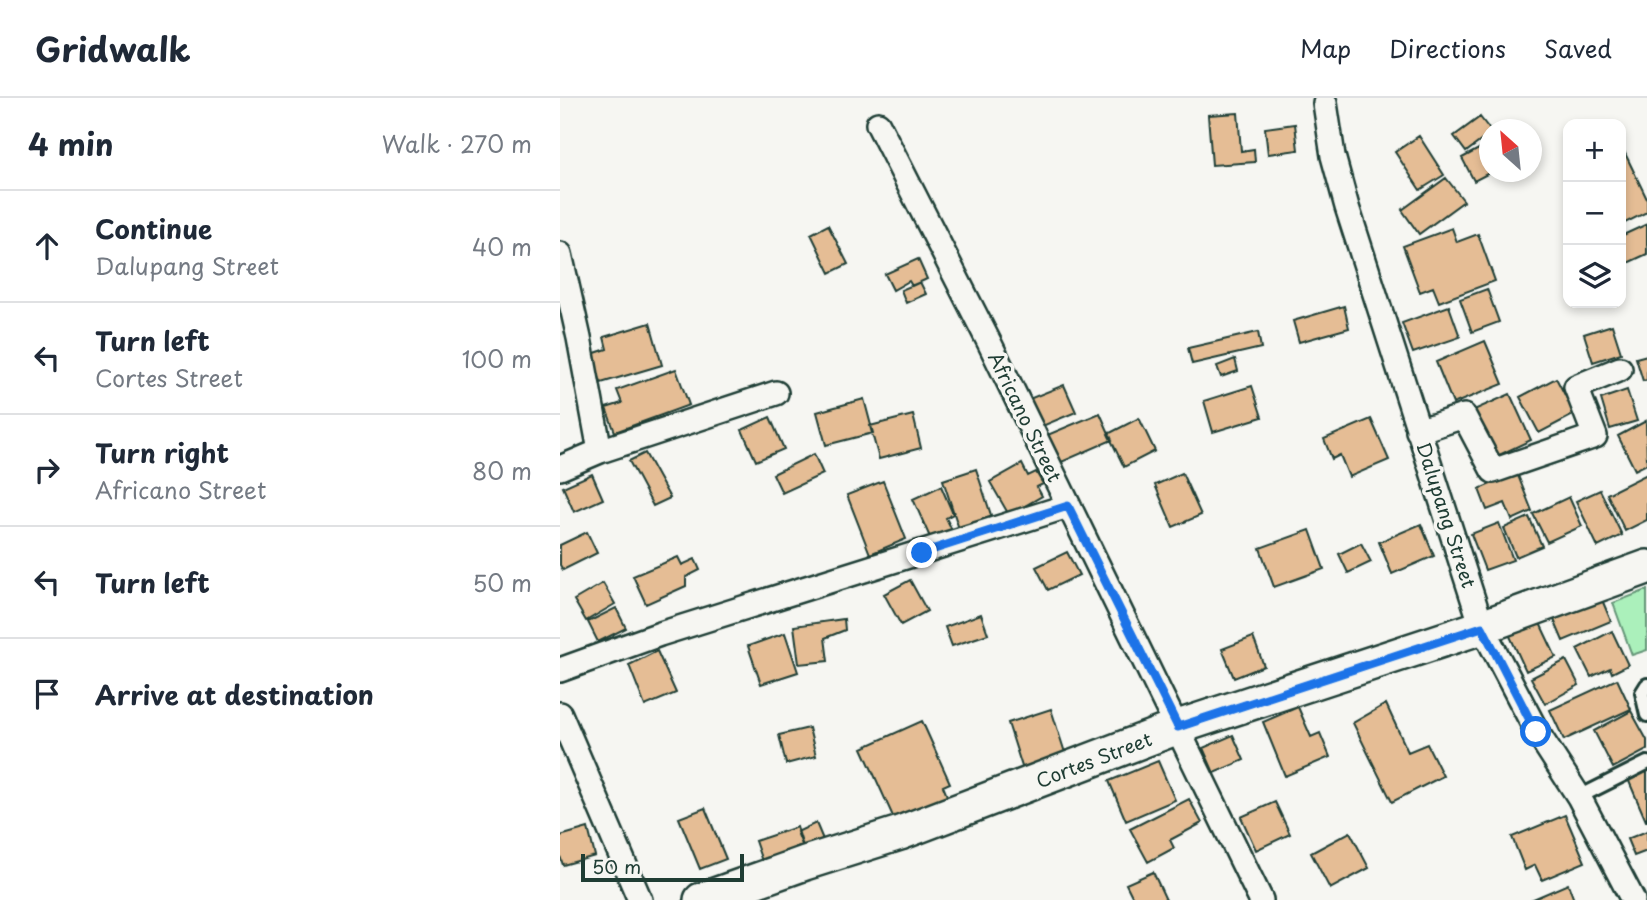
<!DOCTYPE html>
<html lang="en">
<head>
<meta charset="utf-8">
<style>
	body { margin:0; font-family:"Playpen Sans",sans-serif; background:#f2f2f3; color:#1f2937 }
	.controls { position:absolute; right:21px; top:21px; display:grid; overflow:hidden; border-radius:14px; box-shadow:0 4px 10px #0003 }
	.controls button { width:63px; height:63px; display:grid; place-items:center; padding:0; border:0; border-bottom:2px solid #e0e1e3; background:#fff; color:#1f2937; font:35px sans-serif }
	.compass { position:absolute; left:919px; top:21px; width:63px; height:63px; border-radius:50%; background:#fff; box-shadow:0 4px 10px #0003; rotate:333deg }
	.scale { position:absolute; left:21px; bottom:18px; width:163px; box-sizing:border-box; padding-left:7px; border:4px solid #1f3d34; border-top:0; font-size:19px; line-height:24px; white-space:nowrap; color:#1f3d34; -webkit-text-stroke:5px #f6f6f2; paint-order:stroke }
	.stop { position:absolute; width:21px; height:21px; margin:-16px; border:5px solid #1a73e8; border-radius:50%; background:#fff }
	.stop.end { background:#1a73e8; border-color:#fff; box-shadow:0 2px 7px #0008 }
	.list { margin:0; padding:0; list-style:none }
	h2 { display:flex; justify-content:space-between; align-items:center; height:91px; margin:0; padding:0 28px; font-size:30px }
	h2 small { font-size:23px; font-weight:400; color:#747a83 }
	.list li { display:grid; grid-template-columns:46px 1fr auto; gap:21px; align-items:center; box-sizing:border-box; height:112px; padding:0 28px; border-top:2px solid #e0e1e3 }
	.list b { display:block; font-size:26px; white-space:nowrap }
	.list p { margin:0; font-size:23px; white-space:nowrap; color:#747a83 }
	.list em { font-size:23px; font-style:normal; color:#747a83 }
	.icon { flex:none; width:38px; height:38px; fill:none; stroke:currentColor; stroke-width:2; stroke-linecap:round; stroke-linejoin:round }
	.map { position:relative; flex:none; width:1087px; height:802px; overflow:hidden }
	header { display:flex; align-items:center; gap:42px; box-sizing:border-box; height:98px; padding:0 35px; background:#fff; border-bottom:2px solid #e0e1e3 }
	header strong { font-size:33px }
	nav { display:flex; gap:38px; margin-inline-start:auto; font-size:24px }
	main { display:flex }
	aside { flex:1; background:#fff }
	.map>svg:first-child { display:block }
	.green { fill:#abf0bb; stroke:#659678; stroke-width:2 }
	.building { fill:#e5bd95; stroke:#1f3d34; stroke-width:2 }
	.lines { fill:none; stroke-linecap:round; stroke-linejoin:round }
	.lane-casing { stroke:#1f3d34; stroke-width:18 }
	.street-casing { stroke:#1f3d34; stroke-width:28 }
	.secondary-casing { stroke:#1f3d34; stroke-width:38 }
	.lane { stroke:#f6f6f2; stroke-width:12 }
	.street { stroke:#f6f6f2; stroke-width:23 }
	.secondary { stroke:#f6f6f2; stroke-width:33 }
	.route { stroke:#1a73e8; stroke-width:9 }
	.labels { text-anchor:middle; stroke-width:7; stroke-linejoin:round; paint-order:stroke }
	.street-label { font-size:19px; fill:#1f3d34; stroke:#f6f6f2 }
</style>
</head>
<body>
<header>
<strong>Gridwalk</strong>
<nav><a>Map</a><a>Directions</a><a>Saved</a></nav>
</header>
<main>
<aside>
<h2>4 min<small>Walk · 270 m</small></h2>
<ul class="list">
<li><svg class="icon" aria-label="ahead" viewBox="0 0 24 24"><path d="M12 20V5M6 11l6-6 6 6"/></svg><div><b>Continue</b><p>Dalupang Street</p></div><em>40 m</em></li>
<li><svg class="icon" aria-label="left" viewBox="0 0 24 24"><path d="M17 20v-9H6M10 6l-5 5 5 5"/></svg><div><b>Turn left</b><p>Cortes Street</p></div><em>100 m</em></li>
<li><svg class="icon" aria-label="right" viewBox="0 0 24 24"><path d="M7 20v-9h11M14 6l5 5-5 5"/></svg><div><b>Turn right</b><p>Africano Street</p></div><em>80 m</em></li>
<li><svg class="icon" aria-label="left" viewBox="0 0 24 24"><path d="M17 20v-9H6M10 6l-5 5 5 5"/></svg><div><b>Turn left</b></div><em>50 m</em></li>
<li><svg class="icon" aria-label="arrive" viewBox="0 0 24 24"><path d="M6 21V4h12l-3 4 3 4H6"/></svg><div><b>Arrive at destination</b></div></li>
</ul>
</aside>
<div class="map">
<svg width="1087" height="802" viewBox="0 0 1087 802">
	<rect width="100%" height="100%" fill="#f6f6f2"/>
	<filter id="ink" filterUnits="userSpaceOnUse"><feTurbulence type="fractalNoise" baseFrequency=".0143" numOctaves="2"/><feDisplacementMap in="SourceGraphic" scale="14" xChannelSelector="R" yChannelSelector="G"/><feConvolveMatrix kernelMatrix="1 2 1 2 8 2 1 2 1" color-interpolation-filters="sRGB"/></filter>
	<g filter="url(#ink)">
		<path class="green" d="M 1087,492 L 1087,552 L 1072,557 L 1053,505 Z"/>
		<path class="building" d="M 678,15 L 681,53 L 694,51 L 695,64 L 652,67 L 648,17 Z
			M 920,19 L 930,32 L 930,36 L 906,54 L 894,38 Z
			M 735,26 L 738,52 L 708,56 L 705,30 Z
			M 859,38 L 884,77 L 860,92 L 835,54 Z
			M 930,45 L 930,74 L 931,74 L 914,83 L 902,60 Z
			M 1061,47 L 1087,101 L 1087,114 L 1061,127 Z
			M 886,80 L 904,103 L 859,136 L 842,112 Z
			M 1087,126 L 1087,156 L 1061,168 L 1061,138 Z
			M 268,127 L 288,166 L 270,175 L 251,136 Z
			M 892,130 L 897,144 L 918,136 L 935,183 L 879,204 L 873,189 L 860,194 L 843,148 Z
			M 358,161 L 367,181 L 352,188 L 349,183 L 333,192 L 325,176 Z
			M 360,184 L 366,196 L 346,205 L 341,192 Z
			M 927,191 L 939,224 L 912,234 L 900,201 Z
			M 784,208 L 789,230 L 739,244 L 733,223 Z
			M 889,208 L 900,239 L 853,255 L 842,225 Z
			M 90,225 L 102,267 L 41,285 L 32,256 L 47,251 L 44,239 Z
			M 1052,227 L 1061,255 L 1033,264 L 1024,236 Z
			M 698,234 L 701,250 L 632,266 L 628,250 Z
			M 925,243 L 943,286 L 893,306 L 876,264 Z
			M 1087,257 L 1087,282 L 1083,283 L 1076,260 Z
			M 675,261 L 678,273 L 661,279 L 657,268 Z
			M 116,271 L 129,307 L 55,334 L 46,310 L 62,305 L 57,292 Z
			M 996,280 L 1015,316 L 979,335 L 960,299 Z
			M 504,287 L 516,314 L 480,329 L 469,301 Z
			M 692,288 L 702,319 L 653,334 L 644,303 Z
			M 1067,292 L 1077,323 L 1050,331 L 1041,301 Z
			M 950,296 L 971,342 L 935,359 L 914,312 Z
			M 304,301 L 313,335 L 266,347 L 257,314 Z
			M 540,315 L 552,342 L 497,366 L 485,338 Z
			M 353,317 L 361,350 L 319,361 L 310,328 Z
			M 210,319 L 224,351 L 196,363 L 182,332 Z
			M 579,320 L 595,353 L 564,369 L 548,336 Z
			M 811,321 L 829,362 L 789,379 L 780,357 L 772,361 L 764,341 Z
			M 1086,323 L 1087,366 L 1075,372 L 1058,338 Z
			M 85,355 L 110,400 L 93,408 L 69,363 Z
			M 254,356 L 263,376 L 222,395 L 213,376 Z
			M 462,366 L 468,378 L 476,374 L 483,386 L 477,389 L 482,398 L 449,417 L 430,384 Z
			M 416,371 L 432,420 L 399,431 L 383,382 Z
			M 622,375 L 641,417 L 613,429 L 595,387 Z
			M 957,375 L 972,413 L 952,422 L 945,405 L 927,412 L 919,391 Z
			M 32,376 L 43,401 L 14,414 L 3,389 Z
			M 1087,376 L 1087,422 L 1065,433 L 1047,396 Z
			M 323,383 L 346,441 L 310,456 L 287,397 Z
			M 381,388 L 393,416 L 386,420 L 393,434 L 372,444 L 353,401 Z
			M 1040,392 L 1062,437 L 1038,449 L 1016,403 Z
			M 1009,399 L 1022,428 L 987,444 L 973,416 Z
			M 969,419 L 982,448 L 956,459 L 944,430 Z
			M 939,425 L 953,462 L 925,472 L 911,436 Z
			M 861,426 L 874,458 L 832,476 L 819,444 Z
			M 750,432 L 764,471 L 714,489 L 700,450 Z
			M 27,434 L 37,455 L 3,472 L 0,467 L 0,447 Z
			M 801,445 L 811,464 L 788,475 L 779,456 Z
			M 507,454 L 519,477 L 488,492 L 476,469 Z
			M 118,459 L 122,467 L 135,461 L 140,472 L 126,479 L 126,488 L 86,506 L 73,478 Z
			M 350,482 L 367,513 L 341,527 L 324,496 Z
			M 43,485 L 55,506 L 26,523 L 14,502 Z
			M 1037,490 L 1051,523 L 1003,543 L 989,510 Z
			M 56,510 L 66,530 L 38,544 L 28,524 Z
			M 421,516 L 428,536 L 392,548 L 385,529 Z
			M 284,521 L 285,532 L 265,540 L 268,563 L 239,566 L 234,528 Z
			M 979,523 L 996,559 L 966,573 L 949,536 Z
			M 1052,533 L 1068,567 L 1052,575 L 1050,570 L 1031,579 L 1017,551 Z
			M 225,535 L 238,574 L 201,586 L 188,548 Z
			M 693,539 L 704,568 L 674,580 L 662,551 Z
			M 97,553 L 116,595 L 85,608 L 69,567 Z
			M 1006,562 L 1019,587 L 985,606 L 971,580 Z
			M 1057,581 L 1071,611 L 1004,642 L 990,612 Z
			M 826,606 L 848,654 L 867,646 L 883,678 L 832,704 L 793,625 Z
			M 738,609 L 751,639 L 760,635 L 770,659 L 725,678 L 703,624 Z
			M 491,611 L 507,661 L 464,675 L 448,625 Z
			M 1071,613 L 1087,642 L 1087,652 L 1053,670 L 1034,633 Z
			M 362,623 L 390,685 L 383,688 L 392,710 L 340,734 L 302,650 Z
			M 249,630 L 256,658 L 226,666 L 219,637 Z
			M 673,637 L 684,662 L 654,675 L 643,650 Z
			M 598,663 L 615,702 L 566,723 L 549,683 Z
			M 1087,673 L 1087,723 L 1086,723 L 1068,681 Z
			M 629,701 L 642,725 L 610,742 L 614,750 L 588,764 L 570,731 Z
			M 715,704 L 730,736 L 696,752 L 681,719 Z
			M 145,710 L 166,761 L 140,771 L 119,720 Z
			M 1005,717 L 1025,764 L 982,782 L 975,767 L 965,772 L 952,739 Z
			M 256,725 L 264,744 L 244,752 L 237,734 Z
			M 237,729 L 245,755 L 204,769 L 195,743 Z
			M 28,730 L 35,758 L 3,767 L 0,758 L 0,738 Z
			M 1087,733 L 1087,753 L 1074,758 L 1067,741 Z
			M 790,734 L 809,770 L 770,791 L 751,755 Z
			M 593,774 L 606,802 L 574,802 L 566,786 Z
			M 1008,786 L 1014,802 L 971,802 Z"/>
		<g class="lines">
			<g class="lane-casing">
				<path id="lane" d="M 1087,587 L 1082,595 L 1087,617
					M 1019,699 L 1087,665"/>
			</g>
			<g class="street-casing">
				<path id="street" d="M 765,5 L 773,58 L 787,109 L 922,529 L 977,634 L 1019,699 L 1073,802
					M 318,26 L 429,244 L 701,802
					M 0,156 L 19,240 L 40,353
					M 858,333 L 904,318 L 933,373 L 1035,338 L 1016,289 L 1060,271
					M 0,370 L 40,353 L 216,295
					M 0,572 L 100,536 L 508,408
					M 0,616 L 80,802"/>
			</g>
			<g class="secondary-casing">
				<path id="secondary" d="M 141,802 L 245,765 L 340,735 L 618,629 L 922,529 L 1087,469"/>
			</g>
			<use href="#lane" class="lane"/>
			<use href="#street" class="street"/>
			<use href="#secondary" class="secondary"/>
		</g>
	</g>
	<g class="lines" filter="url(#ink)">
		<path class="route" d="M 362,455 L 508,408 L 618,629 L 922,529 L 976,634"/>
	</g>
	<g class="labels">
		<g class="street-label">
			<text transform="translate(465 319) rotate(64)" y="7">Africano Street</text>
			<text transform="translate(886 417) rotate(72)" y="7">Dalupang Street</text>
			<text transform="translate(534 662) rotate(-21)" y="7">Cortes Street</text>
		</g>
	</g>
</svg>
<div class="controls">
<button>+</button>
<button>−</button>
<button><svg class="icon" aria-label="layers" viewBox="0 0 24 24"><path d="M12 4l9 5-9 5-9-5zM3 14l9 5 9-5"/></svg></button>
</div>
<svg class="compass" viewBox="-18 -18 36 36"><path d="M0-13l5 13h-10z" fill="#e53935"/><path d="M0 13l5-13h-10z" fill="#747a83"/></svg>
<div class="scale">50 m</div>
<div class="stop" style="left:976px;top:634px"></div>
<div class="stop end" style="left:362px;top:455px"></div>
</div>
</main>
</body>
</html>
